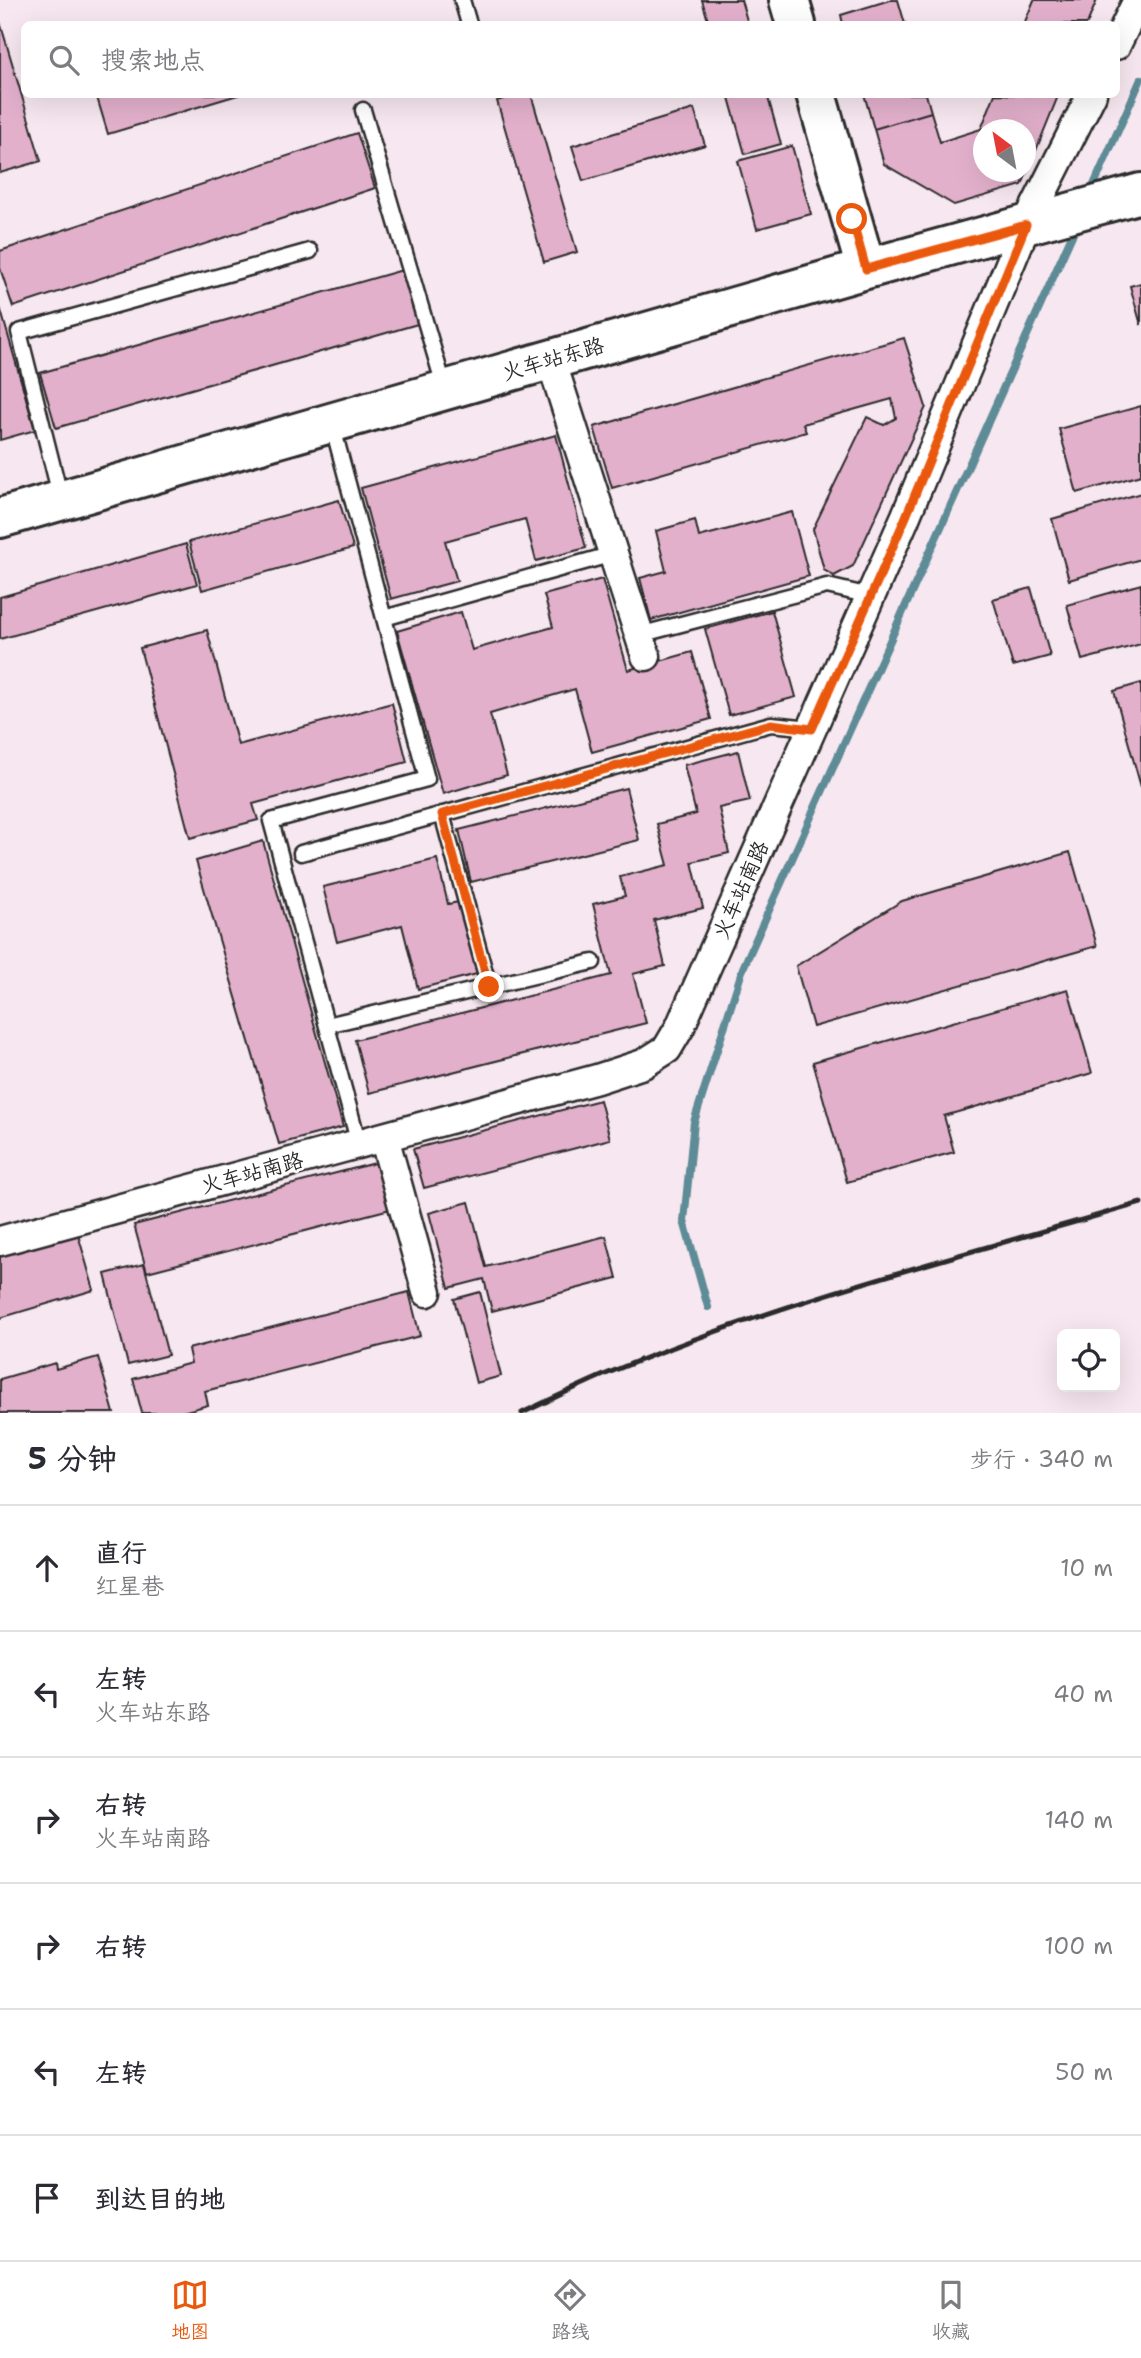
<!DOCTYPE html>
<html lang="zh">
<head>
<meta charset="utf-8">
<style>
	body { margin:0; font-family:"Shantell Sans","LXGW WenKai TC",sans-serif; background:#f2f2f3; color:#2b2b33 }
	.controls { position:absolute; right:21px; bottom:21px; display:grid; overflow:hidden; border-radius:10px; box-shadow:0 7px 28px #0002 }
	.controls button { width:63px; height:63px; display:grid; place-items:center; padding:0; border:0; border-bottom:2px solid #e1e1e2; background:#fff; color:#2b2b33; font:35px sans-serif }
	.compass { position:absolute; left:973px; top:119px; width:63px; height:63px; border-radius:50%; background:#fff; box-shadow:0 7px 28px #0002; rotate:328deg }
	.stop { position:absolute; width:21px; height:21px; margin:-16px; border:5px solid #ea580c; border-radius:50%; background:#fff }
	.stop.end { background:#ea580c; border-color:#fff; box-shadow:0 2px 7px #0008 }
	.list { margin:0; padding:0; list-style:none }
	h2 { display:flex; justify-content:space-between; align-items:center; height:91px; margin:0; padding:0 28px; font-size:30px }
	h2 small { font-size:23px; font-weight:400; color:#7c7c81 }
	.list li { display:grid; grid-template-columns:46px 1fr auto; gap:21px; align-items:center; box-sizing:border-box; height:126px; padding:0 28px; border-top:2px solid #e1e1e2 }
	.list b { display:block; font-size:26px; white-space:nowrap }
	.list p { margin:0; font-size:23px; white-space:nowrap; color:#7c7c81 }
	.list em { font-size:23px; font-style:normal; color:#7c7c81 }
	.icon { flex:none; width:38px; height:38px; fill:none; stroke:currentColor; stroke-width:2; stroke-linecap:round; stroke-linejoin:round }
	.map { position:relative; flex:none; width:1141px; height:1413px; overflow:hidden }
	.search { position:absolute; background:#fff; box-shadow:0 7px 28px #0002; left:21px; right:21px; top:21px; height:77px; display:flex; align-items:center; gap:18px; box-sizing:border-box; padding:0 24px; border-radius:10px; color:#7c7c81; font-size:26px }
	.sheet { height:847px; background:#fff }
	nav { display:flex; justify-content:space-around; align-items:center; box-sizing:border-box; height:98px; border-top:2px solid #e1e1e2; background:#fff; font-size:19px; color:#7c7c81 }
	nav a { display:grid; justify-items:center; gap:4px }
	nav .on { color:#ea580c }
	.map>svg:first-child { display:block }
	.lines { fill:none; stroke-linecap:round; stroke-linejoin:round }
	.stream { stroke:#5d8b96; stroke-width:8 }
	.building { fill:#e3b0cc; stroke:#2b2b2b; stroke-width:2; fill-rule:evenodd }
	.lane-casing { stroke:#2b2b2b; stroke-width:19 }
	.street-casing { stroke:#2b2b2b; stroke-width:33 }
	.secondary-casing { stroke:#2b2b2b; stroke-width:44 }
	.lane { stroke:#fff; stroke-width:14 }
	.street { stroke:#fff; stroke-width:28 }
	.secondary { stroke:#fff; stroke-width:38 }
	.rail { stroke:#2b2b2b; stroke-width:5 }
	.route { stroke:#ea580c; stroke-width:9 }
	.labels { text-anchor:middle; stroke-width:5; stroke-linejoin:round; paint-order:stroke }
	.street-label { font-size:21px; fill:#2b2b2b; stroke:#fff }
</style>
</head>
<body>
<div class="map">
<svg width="1141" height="1413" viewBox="0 0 1141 1413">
	<rect width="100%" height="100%" fill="#f7e7f0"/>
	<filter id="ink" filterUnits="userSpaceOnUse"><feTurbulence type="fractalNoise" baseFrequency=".0143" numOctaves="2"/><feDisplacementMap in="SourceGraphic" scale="14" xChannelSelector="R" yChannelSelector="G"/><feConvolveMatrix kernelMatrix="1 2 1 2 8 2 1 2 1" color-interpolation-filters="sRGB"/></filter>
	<g filter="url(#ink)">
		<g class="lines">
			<path class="stream" d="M 1089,196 L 1141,79
				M 708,1307 L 684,1221 L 694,1122 L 743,968 L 1077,224"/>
		</g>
		<path class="building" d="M 702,0 L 741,0 L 748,24 L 709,24 Z
			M 890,0 L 898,0 L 905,24 L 843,24 L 841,15 Z
			M 1034,0 L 1097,0 L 1087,24 L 1024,24 Z
			M 0,22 L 41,161 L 0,173 Z
			M 96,94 L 241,94 L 108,134 Z
			M 519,94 L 531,94 L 577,252 L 544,262 L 497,101 Z
			M 728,94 L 767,94 L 781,144 L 745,154 Z
			M 864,94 L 926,94 L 931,112 L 874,129 Z
			M 995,94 L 1058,96 L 1022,185 L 954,205 L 884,164 L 874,129 L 931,112 L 940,142 L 981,129 ZM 984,130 L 1026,130 L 1026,172 L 984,172 Z
			M 694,109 L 705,145 L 583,181 L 572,146 Z
			M 357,133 L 375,188 L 13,307 L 0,268 L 0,251 Z
			M 792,146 L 811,214 L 757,229 L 738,161 Z
			M 406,269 L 421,323 L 56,428 L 40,373 Z
			M 1141,283 L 1141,325 L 1130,286 Z
			M 0,307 L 35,430 L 0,440 Z
			M 904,338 L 926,407 L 853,566 L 834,576 L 824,570 L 813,529 L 867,417 L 884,425 L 896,418 L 892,399 L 803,424 L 806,432 L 612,488 L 594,427 Z
			M 1141,406 L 1141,475 L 1077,493 L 1059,429 Z
			M 556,435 L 586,548 L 536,561 L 525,519 L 445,541 L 457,581 L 391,599 L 361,488 Z
			M 1141,493 L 1141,559 L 1069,580 L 1052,519 Z
			M 339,500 L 353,548 L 202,590 L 189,542 Z
			M 792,512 L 809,576 L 651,620 L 640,578 L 666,571 L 656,531 L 695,520 L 699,537 Z
			M 186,544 L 197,584 L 0,639 L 0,597 Z
			M 602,579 L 628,670 L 692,652 L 711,719 L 592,752 L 575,689 L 490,714 L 507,775 L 443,794 L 397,631 L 461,612 L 472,650 L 553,627 L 544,595 Z
			M 1141,584 L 1141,644 L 1082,660 L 1067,605 Z
			M 1031,588 L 1050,656 L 1013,666 L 993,599 Z
			M 772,611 L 796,697 L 729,715 L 705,629 Z
			M 207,630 L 238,745 L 392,703 L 407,762 L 253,804 L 258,820 L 190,838 L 140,648 Z
			M 1141,683 L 1141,787 L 1114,691 Z
			M 738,751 L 750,801 L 719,808 L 729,853 L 692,862 L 703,908 L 654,920 L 665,966 L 633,974 L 646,1023 L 369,1093 L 355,1040 L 611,975 L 593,904 L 625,896 L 620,877 L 668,865 L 657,824 L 696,814 L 684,765 Z
			M 626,788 L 639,840 L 471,882 L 459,830 Z
			M 263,841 L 343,1127 L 279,1144 L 196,861 Z
			M 1070,852 L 1097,946 L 813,1027 L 796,966 L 902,901 Z
			M 437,859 L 448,904 L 459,902 L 477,974 L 418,989 L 402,925 L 337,942 L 323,887 Z
			M 1068,989 L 1092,1073 L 944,1116 L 954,1152 L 847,1182 L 813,1062 Z
			M 600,1100 L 610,1139 L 424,1188 L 413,1149 Z
			M 383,1161 L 394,1208 L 147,1272 L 134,1225 Z
			M 469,1202 L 486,1267 L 606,1236 L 617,1278 L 492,1311 L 484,1279 L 449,1288 L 429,1213 Z
			M 77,1231 L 94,1290 L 0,1318 L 0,1253 Z
			M 144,1264 L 168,1355 L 128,1365 L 105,1274 Z
			M 409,1292 L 420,1336 L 205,1391 L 208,1405 L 179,1413 L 142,1413 L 133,1379 L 191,1363 L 188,1349 Z
			M 480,1292 L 501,1376 L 476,1383 L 454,1299 Z
			M 98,1357 L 114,1413 L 0,1413 L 0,1379 L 55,1363 L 56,1369 Z"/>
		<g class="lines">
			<g class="lane-casing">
				<path id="lane" d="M 462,0 L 469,24
					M 363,110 L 445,389
					M 332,424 L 427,779 L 271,821 L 359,1144
					M 61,499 L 19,332 L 310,251
					M 384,618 L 613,554
					M 639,635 L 827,586 L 870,596
					M 442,814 L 489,987
					M 301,853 L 771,724 L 812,728
					M 327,1025 L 593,962"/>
			</g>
			<g class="street-casing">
				<path id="street" d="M 1116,45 L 1138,0
					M 551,360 L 646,656
					M 384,1137 L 427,1292
					M 0,1241 L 597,1079 L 643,1064 L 667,1049 L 680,1027 L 905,518 L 1026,225 L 1092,94"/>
			</g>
			<g class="secondary-casing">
				<path id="secondary" d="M 789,0 L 796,24
					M 816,94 L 866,269
					M 0,518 L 866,269 L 1141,193"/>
			</g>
			<use href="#lane" class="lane"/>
			<use href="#street" class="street"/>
			<use href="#secondary" class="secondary"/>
			<path class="rail" d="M 522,1413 C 554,1398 586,1382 618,1369 C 787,1299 966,1254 1141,1203"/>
		</g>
	</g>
	<g class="lines" filter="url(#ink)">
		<path class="route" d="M 489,987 L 442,814 L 771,724 L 812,729 L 905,519 L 1026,225 L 866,269 L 852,219"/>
	</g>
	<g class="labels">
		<g class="street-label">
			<text transform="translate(553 359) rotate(-16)" y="7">火车站东路</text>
			<text transform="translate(741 890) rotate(-66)" y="7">火车站南路</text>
			<text transform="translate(252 1173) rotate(-15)" y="7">火车站南路</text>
		</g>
	</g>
</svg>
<div class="controls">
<button><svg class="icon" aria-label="locate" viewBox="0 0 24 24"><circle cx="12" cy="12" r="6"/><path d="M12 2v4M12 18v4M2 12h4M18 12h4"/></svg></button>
</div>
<svg class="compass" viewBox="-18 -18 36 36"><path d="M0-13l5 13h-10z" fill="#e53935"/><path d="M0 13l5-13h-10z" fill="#7c7c81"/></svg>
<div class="stop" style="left:852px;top:219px"></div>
<div class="stop end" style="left:489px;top:987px"></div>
<div class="search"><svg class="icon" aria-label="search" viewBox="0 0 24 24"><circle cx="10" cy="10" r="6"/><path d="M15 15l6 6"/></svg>搜索地点</div>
</div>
<section class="sheet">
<h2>5 分钟<small>步行 · 340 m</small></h2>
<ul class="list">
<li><svg class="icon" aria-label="ahead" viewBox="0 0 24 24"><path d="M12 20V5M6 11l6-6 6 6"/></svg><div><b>直行</b><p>红星巷</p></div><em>10 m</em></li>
<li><svg class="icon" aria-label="left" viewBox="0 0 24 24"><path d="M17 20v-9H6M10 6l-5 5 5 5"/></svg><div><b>左转</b><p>火车站东路</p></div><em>40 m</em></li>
<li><svg class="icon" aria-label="right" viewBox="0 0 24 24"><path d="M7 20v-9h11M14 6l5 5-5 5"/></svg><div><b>右转</b><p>火车站南路</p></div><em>140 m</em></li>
<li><svg class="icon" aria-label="right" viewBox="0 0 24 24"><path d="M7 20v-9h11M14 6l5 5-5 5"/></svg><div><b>右转</b></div><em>100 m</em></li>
<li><svg class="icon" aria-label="left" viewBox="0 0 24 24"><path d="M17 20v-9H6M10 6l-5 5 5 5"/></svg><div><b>左转</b></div><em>50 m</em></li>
<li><svg class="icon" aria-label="arrive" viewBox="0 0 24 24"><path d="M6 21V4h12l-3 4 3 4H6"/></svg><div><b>到达目的地</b></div></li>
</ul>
</section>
<nav>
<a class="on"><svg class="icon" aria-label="map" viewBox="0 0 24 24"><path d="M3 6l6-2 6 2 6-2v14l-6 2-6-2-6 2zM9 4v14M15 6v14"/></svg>地图</a>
<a><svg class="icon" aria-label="directions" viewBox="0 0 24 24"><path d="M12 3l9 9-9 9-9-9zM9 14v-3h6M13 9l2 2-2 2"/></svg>路线</a>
<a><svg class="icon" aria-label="saved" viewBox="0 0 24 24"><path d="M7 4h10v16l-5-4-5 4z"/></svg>收藏</a>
</nav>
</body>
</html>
